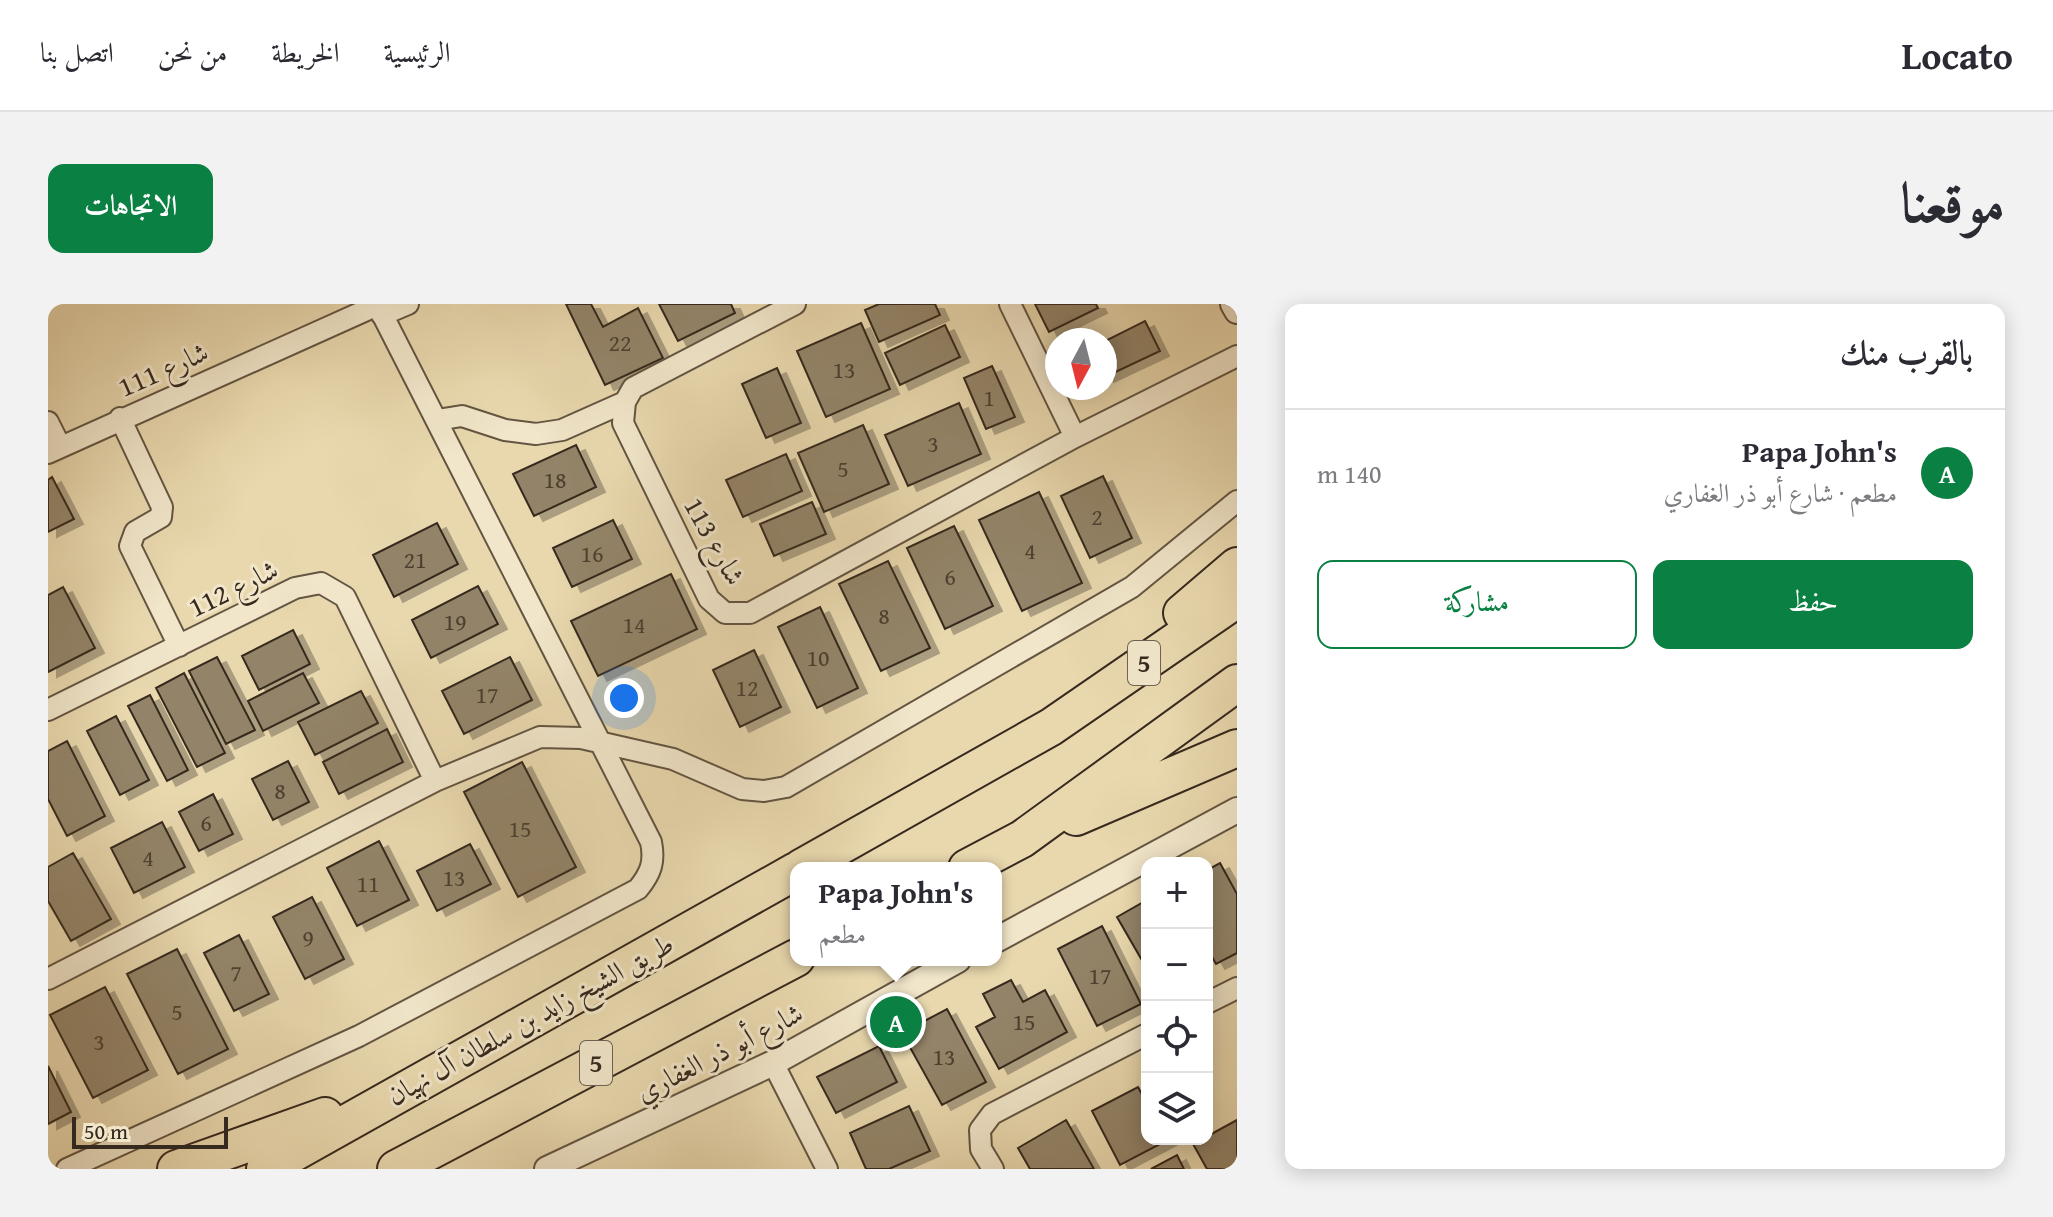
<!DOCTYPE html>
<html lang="ar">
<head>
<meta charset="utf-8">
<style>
	body { margin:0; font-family:"Gentium Book Plus",Amiri,serif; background:#f2f2f3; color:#2b2b33; direction:rtl }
	.controls { position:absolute; right:24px; bottom:24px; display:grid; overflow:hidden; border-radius:16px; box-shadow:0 4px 20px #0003 }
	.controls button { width:72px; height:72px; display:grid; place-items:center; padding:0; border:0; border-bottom:2px solid #e1e1e2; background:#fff; color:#2b2b33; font:40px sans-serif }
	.compass { position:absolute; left:997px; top:24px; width:72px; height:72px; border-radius:50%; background:#fff; box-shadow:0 4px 20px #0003; rotate:187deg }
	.scale { position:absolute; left:24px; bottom:20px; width:156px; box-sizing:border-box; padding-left:8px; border:4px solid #36291e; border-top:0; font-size:22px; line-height:28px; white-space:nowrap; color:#36291e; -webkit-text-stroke:6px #f1e6ca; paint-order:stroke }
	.you { position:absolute; left:576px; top:394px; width:28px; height:28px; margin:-20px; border:6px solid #fff; border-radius:50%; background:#1a73e8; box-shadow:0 0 0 12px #1a73e833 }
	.badge { display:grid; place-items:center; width:52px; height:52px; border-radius:50%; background:#0b8043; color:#fff; font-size:26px; font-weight:700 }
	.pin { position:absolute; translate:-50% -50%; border:4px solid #fff; box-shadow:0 2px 8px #0006 }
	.popup { position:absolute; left:742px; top:558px; width:212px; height:104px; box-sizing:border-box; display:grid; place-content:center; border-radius:16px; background:#fff; filter:drop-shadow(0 2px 6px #0005); font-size:26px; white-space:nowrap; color:#7c7c81 }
	.popup b { font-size:30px; color:#2b2b33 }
	.popup::after { content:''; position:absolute; left:50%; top:100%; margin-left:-16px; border:16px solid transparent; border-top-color:#fff }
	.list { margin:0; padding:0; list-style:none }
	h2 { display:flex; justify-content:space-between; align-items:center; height:104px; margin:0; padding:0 32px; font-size:34px }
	h2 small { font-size:26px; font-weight:400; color:#7c7c81 }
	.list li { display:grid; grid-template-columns:52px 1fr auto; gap:24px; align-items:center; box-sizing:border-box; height:128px; padding:0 32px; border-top:2px solid #e1e1e2 }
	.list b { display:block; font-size:30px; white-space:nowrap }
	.list p { margin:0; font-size:26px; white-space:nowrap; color:#7c7c81 }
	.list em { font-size:26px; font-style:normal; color:#7c7c81 }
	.actions { display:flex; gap:16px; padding:24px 32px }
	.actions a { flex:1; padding:18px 0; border:2px solid #0b8043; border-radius:16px; text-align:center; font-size:28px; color:#0b8043 }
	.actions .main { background:#0b8043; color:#fff }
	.icon { flex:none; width:44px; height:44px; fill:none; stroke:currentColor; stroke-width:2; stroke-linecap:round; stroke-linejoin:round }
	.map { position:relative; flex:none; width:1189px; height:865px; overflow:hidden; direction:ltr; border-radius:16px }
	header { display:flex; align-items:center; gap:48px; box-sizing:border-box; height:112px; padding:0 40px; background:#fff; border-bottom:2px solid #e1e1e2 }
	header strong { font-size:38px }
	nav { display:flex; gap:44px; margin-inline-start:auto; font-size:28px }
	.intro { display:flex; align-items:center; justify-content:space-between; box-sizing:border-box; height:192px; padding:0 48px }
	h1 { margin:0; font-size:56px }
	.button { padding:20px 36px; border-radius:16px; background:#0b8043; color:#fff; font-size:28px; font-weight:700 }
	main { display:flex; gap:48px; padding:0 48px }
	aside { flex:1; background:#fff; border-radius:16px; box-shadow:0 4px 20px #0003 }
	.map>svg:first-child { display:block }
	.building { fill:#938469; stroke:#36291e; stroke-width:2; filter:url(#shadow) }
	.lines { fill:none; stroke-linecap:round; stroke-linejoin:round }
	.minor-casing { stroke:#635542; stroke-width:24 }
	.tertiary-casing { stroke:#635542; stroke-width:28 }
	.motorway-casing { stroke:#36291e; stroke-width:40 }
	.minor { stroke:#f1e6ca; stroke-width:20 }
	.tertiary { stroke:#f1e6ca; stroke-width:24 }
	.motorway { stroke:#e9d8ae; stroke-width:36 }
	.labels { text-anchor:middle; stroke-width:6; stroke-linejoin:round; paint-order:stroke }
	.number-label { font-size:24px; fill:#4d4031 }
	.shield { fill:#f1e6ca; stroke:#6e6252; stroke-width:2 }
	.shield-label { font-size:26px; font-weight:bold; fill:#36291e }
	.street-label { font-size:28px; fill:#36291e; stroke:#f1e6ca }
</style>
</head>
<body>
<header>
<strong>Locato</strong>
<nav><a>الرئيسية</a><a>الخريطة</a><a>من نحن</a><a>اتصل بنا</a></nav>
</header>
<div class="intro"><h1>موقعنا</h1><a class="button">الاتجاهات</a></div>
<main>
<aside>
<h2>بالقرب منك<small></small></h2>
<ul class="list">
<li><span class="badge">A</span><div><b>Papa John's</b><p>مطعم · شارع أبو ذر الغفاري</p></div><em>140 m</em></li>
</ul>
<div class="actions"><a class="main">حفظ</a><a>مشاركة</a></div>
</aside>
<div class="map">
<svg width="1189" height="865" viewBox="0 0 1189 865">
	<defs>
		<filter id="shadow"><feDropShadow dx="9" dy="5" stdDeviation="0" flood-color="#0004"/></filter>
	</defs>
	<rect width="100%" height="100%" fill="#e9d8ae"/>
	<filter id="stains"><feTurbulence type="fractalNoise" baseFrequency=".0025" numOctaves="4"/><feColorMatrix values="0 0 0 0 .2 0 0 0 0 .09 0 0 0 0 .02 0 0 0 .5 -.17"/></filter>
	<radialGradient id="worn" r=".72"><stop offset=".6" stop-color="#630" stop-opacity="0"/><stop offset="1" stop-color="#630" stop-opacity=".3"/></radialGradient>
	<path class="building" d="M 518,0 L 543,0 L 555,23 L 590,4 L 615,54 L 557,81 Z
		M 611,0 L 683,0 L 687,9 L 630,37 Z
		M 831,0 L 887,0 L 892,11 L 831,38 L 817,6 Z
		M 987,0 L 1048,0 L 1050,4 L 1001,28 Z
		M 1097,17 L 1112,47 L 1057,73 L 1057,37 Z
		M 813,19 L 842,85 L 778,113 L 749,47 Z
		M 897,21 L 912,53 L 852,81 L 837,49 Z
		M 944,62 L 967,113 L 938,125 L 916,74 Z
		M 729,64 L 753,119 L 718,134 L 694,80 Z
		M 911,99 L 933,150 L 860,182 L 837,131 Z
		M 815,121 L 841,180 L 776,208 L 750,149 Z
		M 528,141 L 548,183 L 486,212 L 465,170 Z
		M 738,150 L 754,187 L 695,213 L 678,176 Z
		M 1055,172 L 1084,234 L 1042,254 L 1013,192 Z
		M 4,173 L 26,215 L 0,228 L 0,176 Z
		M 991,188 L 1034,279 L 974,307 L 931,216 Z
		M 764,198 L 778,230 L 726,252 L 712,220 Z
		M 565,216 L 584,255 L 524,283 L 505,244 Z
		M 389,219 L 410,260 L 346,293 L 325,251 Z
		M 906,222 L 945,302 L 897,325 L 859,244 Z
		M 840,257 L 882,344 L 833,367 L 791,280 Z
		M 623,270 L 649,325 L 550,372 L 523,317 Z
		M 430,282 L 450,320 L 383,354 L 364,316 Z
		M 15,283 L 47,344 L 0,368 L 0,291 Z
		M 772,303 L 810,384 L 769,404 L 730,323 Z
		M 245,326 L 262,360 L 211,386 L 194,352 Z
		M 706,346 L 733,403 L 692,423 L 665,366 Z
		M 169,353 L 207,426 L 178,440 L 141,367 Z
		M 462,353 L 484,396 L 416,430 L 394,387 Z
		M 136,369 L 177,449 L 149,463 L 108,384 Z
		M 255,369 L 271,399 L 215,427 L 200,397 Z
		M 313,387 L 330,419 L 267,451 L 250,418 Z
		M 102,391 L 140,466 L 119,477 L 80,402 Z
		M 68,412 L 101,476 L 72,491 L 39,427 Z
		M 339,425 L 355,458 L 291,490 L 275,458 Z
		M 19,437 L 57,512 L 19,532 L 0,495 L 0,447 Z
		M 240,457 L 261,498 L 225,516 L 204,475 Z
		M 474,458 L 528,563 L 470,593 L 416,488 Z
		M 165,490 L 185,530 L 151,547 L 131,508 Z
		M 114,518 L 137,563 L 86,589 L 63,544 Z
		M 331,537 L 361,596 L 309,622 L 279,564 Z
		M 422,540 L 443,580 L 389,607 L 369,567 Z
		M 25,549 L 63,615 L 23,637 L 0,597 L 0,563 Z
		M 1172,559 L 1189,590 L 1189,649 L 1168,660 L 1159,644 L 1159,566 Z
		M 264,593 L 296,655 L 257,675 L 225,613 Z
		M 1099,596 L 1099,665 L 1069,613 Z
		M 1054,622 L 1093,700 L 1049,722 L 1010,645 Z
		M 191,631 L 221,690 L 186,707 L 156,649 Z
		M 129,645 L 180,745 L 130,770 L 79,670 Z
		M 963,676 L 975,698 L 997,686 L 1019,728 L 951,765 L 928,723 L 947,713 L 935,690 Z
		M 57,683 L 100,766 L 45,794 L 2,711 Z
		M 899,705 L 938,778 L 894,801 L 854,729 Z
		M 831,742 L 849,778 L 788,809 L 769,773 Z
		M 0,762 L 23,808 L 0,820 Z
		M 1090,783 L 1099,800 L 1099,835 L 1118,837 L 1072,861 L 1044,807 Z
		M 861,802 L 882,847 L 841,865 L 818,865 L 802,829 Z
		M 1018,816 L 1046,865 L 982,865 L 970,844 Z
		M 1189,816 L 1189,865 L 1159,865 L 1145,840 Z
		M 1129,851 L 1136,865 L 1103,865 Z"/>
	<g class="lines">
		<g class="minor-casing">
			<path id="minor" d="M 747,0 L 585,84 L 577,98 L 575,119 L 661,295 L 677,309 L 702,309 L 1027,133 L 1189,52
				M 962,0 L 1027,133
				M 334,11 L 360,0
				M 72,114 L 114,203 L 113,213 L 87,228 L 82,242 L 131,342
				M 389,116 L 414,112 L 457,126 L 488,130 L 514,126 L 577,98
				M 0,118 L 12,142
				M 0,149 L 332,0
				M 0,406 L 247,284 L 273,279 L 297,293 L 387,477
				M 0,675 L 387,477 L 492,433 L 533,434 L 625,455 L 694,485 L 716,487 L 738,483 L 1084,283 L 1189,197
				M 1159,699 L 1189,684
				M 725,759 L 779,865
				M 19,865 L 311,732 L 590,585 C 603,569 607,558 603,538 L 330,2
				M 945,865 L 933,845 L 932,826 L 944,810 L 1099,730"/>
		</g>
		<g class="tertiary-casing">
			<path id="tertiary" d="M 1185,0 L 1189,7
				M 948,636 L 1189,506
				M 499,865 L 725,759 L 910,656"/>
		</g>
		<g class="motorway-casing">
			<path id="motorway" d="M 1134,309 L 1189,262
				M 1028,513 L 1189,444
				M 753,564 L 1003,423 L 1189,295
				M 919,564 L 974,535 L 1189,379
				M 128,865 L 277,812
				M 217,865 L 748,567
				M 348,865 L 748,654"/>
		</g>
		<use href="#minor" class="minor"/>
		<use href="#tertiary" class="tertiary"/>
		<use href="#motorway" class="motorway"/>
	</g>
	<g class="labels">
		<g class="number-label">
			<text x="572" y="47">22</text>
			<text x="796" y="74">13</text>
			<text x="941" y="102">1</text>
			<text x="885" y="148">3</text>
			<text x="795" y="173">5</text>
			<text x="507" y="184">18</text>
			<text x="1049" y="221">2</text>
			<text x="982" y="255">4</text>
			<text x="544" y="258">16</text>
			<text x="367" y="264">21</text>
			<text x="902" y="281">6</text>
			<text x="836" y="320">8</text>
			<text x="407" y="326">19</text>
			<text x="586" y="329">14</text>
			<text x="770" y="362">10</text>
			<text x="699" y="392">12</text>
			<text x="439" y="399">17</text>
			<text x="232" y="495">8</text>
			<text x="158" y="527">6</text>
			<text x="472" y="533">15</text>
			<text x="100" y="562">4</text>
			<text x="406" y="582">13</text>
			<text x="320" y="588">11</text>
			<text x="260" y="642">9</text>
			<text x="188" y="677">7</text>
			<text x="1052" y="680">17</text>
			<text x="129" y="716">5</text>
			<text x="976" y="726">15</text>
			<text x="51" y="746">3</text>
			<text x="896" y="761">13</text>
		</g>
		<g class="shield">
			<rect x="1080" y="337" width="32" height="44" rx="6"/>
			<rect x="532" y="737" width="32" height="44" rx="6"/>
		</g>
		<g class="shield-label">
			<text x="1096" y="368">5</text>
			<text x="548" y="768">5</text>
		</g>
		<g class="street-label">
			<text transform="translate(115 65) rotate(-24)" y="10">شارع 111</text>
			<text transform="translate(667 237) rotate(61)" y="10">شارع 113</text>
			<text transform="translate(185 284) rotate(-26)" y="10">شارع 112</text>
			<text transform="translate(482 715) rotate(-29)" y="10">طريق الشيخ زايد بن سلطان آل نهيان</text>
			<text transform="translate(671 748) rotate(-27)" y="10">شارع أبو ذر الغفاري</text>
		</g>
	</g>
	<rect width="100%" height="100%" filter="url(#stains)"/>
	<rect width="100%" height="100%" fill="url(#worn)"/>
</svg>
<div class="controls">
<button>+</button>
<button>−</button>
<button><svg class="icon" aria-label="locate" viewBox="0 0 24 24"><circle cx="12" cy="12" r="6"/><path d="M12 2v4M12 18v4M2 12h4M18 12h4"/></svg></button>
<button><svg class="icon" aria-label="layers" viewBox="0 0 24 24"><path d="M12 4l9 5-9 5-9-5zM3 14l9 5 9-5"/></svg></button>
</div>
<svg class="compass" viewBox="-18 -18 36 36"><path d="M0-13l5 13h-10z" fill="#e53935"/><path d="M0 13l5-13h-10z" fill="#7c7c81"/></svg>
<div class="scale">50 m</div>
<div class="you"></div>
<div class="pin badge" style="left:848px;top:718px">A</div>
<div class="popup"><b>Papa John's</b>مطعم</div>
</div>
</main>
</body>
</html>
